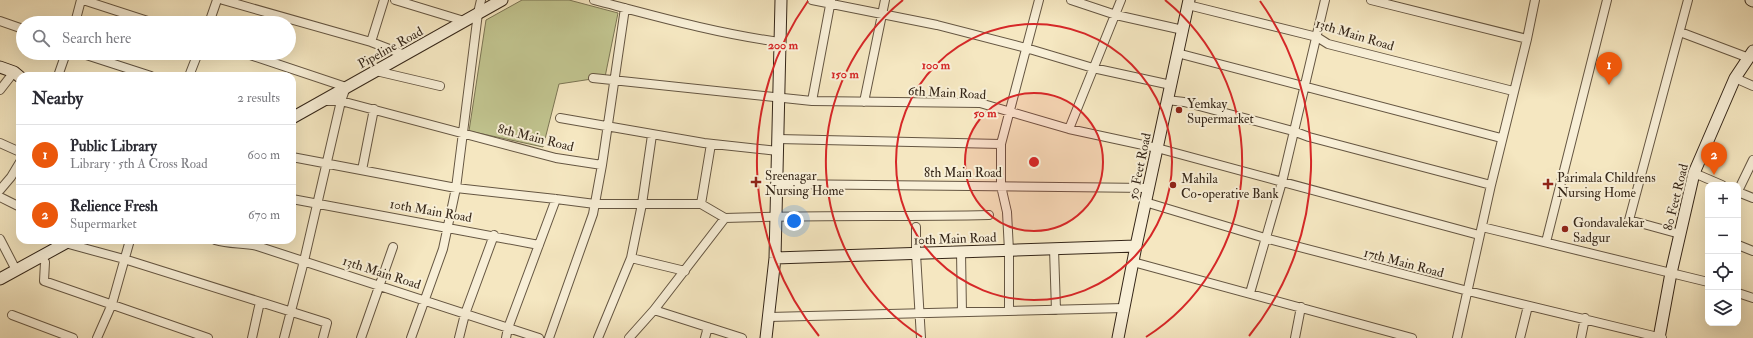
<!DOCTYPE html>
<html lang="en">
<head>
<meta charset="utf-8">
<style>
	body { margin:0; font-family:"IM FELL Double Pica",serif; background:#f7f7f7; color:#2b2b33 }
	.controls { position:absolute; right:12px; bottom:12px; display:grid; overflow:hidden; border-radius:8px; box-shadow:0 4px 16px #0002 }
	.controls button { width:36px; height:36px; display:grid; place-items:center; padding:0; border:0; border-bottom:1px solid #e1e1e2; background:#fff; color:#2b2b33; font:20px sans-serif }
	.you { position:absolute; left:794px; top:221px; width:14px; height:14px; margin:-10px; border:3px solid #fff; border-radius:50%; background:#1a73e8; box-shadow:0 0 0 6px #1a73e833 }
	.badge { display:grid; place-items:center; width:26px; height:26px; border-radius:50%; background:#ea580c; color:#fff; font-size:13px; font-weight:700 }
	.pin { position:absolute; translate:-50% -33px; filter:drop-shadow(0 1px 2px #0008) }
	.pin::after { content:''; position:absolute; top:21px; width:14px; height:12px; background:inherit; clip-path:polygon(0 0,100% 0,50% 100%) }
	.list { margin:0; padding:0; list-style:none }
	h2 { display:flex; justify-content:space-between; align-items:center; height:52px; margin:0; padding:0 16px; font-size:17px }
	h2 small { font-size:13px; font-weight:400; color:#7c7c81 }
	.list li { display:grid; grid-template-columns:26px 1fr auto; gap:12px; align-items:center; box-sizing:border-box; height:60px; padding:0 16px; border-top:1px solid #e1e1e2 }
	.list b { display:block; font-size:15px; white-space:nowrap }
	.list p { margin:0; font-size:13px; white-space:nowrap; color:#7c7c81 }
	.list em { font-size:13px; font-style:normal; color:#7c7c81 }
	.icon { flex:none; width:22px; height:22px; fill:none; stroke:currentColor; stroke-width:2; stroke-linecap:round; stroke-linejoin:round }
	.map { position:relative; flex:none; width:1753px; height:338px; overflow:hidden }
	.search { position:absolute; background:#fff; box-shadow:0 4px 16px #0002; left:16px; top:16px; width:280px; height:44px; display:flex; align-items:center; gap:10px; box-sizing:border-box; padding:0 14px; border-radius:22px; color:#7c7c81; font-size:15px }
	.panel { position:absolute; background:#fff; box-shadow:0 4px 16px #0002; left:16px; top:72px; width:280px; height:172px; border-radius:12px }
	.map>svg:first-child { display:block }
	.green { fill:#c1c48f; stroke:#7b7554 }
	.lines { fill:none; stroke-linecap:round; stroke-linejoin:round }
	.street-casing { stroke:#655642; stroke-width:10 }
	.secondary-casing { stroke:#352618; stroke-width:13 }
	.street { stroke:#f8efd7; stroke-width:8 }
	.secondary { stroke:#f8efd7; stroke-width:11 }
	.ring { fill:none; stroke:#d62828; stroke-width:2 }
	.poi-dot { fill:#8f2418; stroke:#f8efd7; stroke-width:1.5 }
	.labels { text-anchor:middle; stroke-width:4; stroke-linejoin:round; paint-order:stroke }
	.street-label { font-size:13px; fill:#352618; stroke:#f8efd7 }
	.poi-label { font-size:13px; fill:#352618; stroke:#f8efd7; text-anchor:start }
	.centre { fill:#d62828; stroke:#f8efd7; stroke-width:2 }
	.ring-label { font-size:12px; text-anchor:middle; font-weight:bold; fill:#d62828; stroke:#f8efd7; stroke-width:4; stroke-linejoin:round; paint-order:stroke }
</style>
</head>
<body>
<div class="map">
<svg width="1753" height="338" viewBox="0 0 1753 338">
	<rect width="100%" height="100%" fill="#f5e7c1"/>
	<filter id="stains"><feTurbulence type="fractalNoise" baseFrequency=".005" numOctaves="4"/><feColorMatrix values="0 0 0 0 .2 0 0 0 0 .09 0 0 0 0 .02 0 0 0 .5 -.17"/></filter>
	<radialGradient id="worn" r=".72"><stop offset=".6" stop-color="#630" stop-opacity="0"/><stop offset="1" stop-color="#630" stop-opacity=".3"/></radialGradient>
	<path class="green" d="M 522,0 L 569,0 L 618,13 L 605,77 L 559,84 L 543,147 L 469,131 L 486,20 Z"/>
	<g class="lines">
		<g class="street-casing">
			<path id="street" d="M 83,0 L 154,23
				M 223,0 L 371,42 L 405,55
				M 395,0 L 464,21
				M 594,0 C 655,16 718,34 780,42
				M 812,0 L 937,25 L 1026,48 L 1093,68 L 1171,85
				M 1071,0 L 1116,15 L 1183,30
				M 1371,0 L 1527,39
				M 1188,5 L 1317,37 L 1328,44 L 1513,91
				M 0,21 L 23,29
				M 75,23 L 81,0
				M 209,23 L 217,0
				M 1680,32 L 1749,58
				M 371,42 L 384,0
				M 80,53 L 151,76
				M 244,53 L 346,87 L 341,101 L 304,261 L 284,338
				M 1177,53 L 1501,138
				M 376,71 L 440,86
				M 58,76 L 66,53
				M 189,76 L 198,53
				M 593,78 L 812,101 L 980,103 L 1069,129 L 1157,148 L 1479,235
				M 1735,78 L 1753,86
				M 0,90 L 14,72
				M 1167,100 L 1184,102 L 1293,131 L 1309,137 L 1491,185
				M 323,101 L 341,101 L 556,158 L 602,165
				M 812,101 L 831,0
				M 864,102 L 885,0
				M 560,118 L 704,143 L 778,151
				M 1069,129 L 1121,0
				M 778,139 L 1001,144
				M 0,143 L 20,152
				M 292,157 L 456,188 L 556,199 L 595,204 L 701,204 L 725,218
				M 362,170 L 374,109
				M 1694,173 L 1722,185
				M 777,184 L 1148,188
				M 0,190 L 11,177 L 20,162
				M 1738,191 L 1753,160
				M 1738,192 L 1753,198
				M 0,197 L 20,207
				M 292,199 L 539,245
				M 1145,202 L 1265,238 L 1468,291 L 1662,338
				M 701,204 L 711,144
				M 916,227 L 916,254 L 921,338
				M 1482,227 L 1708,282
				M 1680,234 L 1629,220 L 1688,0
				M 0,239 L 16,270
				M 215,240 C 231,245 242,242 257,246 L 539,338
				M 1546,242 L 1607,0
				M 65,243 L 124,259 L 327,323 L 323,338
				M 1738,245 L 1753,251
				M 1054,249 L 1056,310
				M 961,252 L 962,312
				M 40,257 L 45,262 L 44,281 L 208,338
				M 631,258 L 685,271
				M 1133,262 L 1412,338
				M 1250,293 L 1282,182 L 1325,0
				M 1738,293 L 1753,298
				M 654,310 L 742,338
				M 1009,311 L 1009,251 L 1007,212 L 1001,186 L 1001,144 L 1039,0
				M 12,315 L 73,338
				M 769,317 L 1124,308
				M 97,338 L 112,304 L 130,240
				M 252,338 L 260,302
				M 361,338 L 393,247
				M 411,338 L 443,249 L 456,188 L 478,13 L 481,0
				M 459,338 L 465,314 L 494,235
				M 506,338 L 508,328 L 556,199
				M 549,338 L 593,214 L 602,165 L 625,8
				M 598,338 L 631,258 L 642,204 L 652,135
				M 629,338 L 654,310 L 725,218 C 813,215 901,217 989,215
				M 705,338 L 708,327
				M 1295,338 L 1301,307
				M 1457,338 L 1491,185 L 1527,39 L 1535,0
				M 1520,338 L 1528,306
				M 1581,338 L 1585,318"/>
		</g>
		<g class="secondary-casing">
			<path id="secondary" d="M 1751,0 L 1753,1
				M 0,67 L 14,72 L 20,77
				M 292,118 L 502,0
				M 775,258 L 1136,246
				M 0,279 L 71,240
				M 766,338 L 775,258 L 781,0
				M 1118,338 L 1136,246 L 1189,0
				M 1659,338 L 1671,273 L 1694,173 L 1735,78 L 1753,51"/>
		</g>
		<use href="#street" class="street"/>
		<use href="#secondary" class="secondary"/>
	</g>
	<circle cx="1034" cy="162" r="69" fill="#d62828" fill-opacity=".12"/>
	<g class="ring">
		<circle cx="1034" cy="162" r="69"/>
		<circle cx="1034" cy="162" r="138"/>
		<path d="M922 337A208 208 0 0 1 903 0M1165 0A208 208 0 0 1 1146 337"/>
		<path d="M819 336A277 277 0 0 1 808 1M1260 1A277 277 0 0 1 1249 336"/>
	</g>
	<g class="poi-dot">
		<circle cx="1179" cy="110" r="4"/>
		<path d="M754 176h4v4h4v4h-4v4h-4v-4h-4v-4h4z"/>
		<path d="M1546 178h4v4h4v4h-4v4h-4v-4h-4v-4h4z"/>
		<circle cx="1173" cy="185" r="4"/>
		<circle cx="1565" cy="229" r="4"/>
	</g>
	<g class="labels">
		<g class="street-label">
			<text transform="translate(1355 34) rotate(17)" y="5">13th Main Road</text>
			<text transform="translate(390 47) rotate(-29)" y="5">Pipeline Road</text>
			<text transform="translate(947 92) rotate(3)" y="5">6th Main Road</text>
			<text transform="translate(536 137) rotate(14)" y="5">8th Main Road</text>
			<text transform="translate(1139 166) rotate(-78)" y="5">50 Feet Road</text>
			<text x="963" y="177">8th Main Road</text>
			<text transform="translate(1675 197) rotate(-76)" y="5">80 Feet Road</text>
			<text transform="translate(431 210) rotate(10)" y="5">10th Main Road</text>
			<text transform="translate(955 238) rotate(-2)" y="5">10th Main Road</text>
			<text transform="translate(1404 262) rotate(15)" y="5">17th Main Road</text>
			<text transform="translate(382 272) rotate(18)" y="5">13th Main Road</text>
		</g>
		<g class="poi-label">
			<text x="1187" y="108">Yemkay<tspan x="1187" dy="15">Supermarket</tspan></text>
			<text x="765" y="180">Sreenagar<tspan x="765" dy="15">Nursing Home</tspan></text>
			<text x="1557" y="182">Parimala Childrens<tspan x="1557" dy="15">Nursing Home</tspan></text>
			<text x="1181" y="183">Mahila<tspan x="1181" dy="15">Co-operative Bank</tspan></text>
			<text x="1573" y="227">Gondavalekar<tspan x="1573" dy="15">Sadgur</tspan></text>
		</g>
	</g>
	<circle cx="1034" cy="162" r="6" class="centre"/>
	<g class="ring-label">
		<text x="783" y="49">200 m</text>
		<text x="936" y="69">100 m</text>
		<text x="845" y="78">150 m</text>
		<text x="985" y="117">50 m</text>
	</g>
	<rect width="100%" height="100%" filter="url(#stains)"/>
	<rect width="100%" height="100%" fill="url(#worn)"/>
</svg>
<div class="controls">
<button>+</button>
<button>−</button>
<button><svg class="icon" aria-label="locate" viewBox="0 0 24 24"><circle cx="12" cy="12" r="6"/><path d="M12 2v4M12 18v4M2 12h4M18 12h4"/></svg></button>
<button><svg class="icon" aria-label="layers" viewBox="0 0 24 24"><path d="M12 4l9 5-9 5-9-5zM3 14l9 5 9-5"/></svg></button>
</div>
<div class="you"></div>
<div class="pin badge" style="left:1609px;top:85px">1</div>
<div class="pin badge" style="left:1714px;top:175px">2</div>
<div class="search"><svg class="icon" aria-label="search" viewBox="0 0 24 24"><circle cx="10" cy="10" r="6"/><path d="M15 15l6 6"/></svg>Search here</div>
<section class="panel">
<h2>Nearby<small>2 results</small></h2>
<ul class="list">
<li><span class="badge">1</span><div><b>Public Library</b><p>Library · 5th A Cross Road</p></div><em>600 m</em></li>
<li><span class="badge">2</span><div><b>Relience Fresh</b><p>Supermarket</p></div><em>670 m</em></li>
</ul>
</section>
</div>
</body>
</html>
